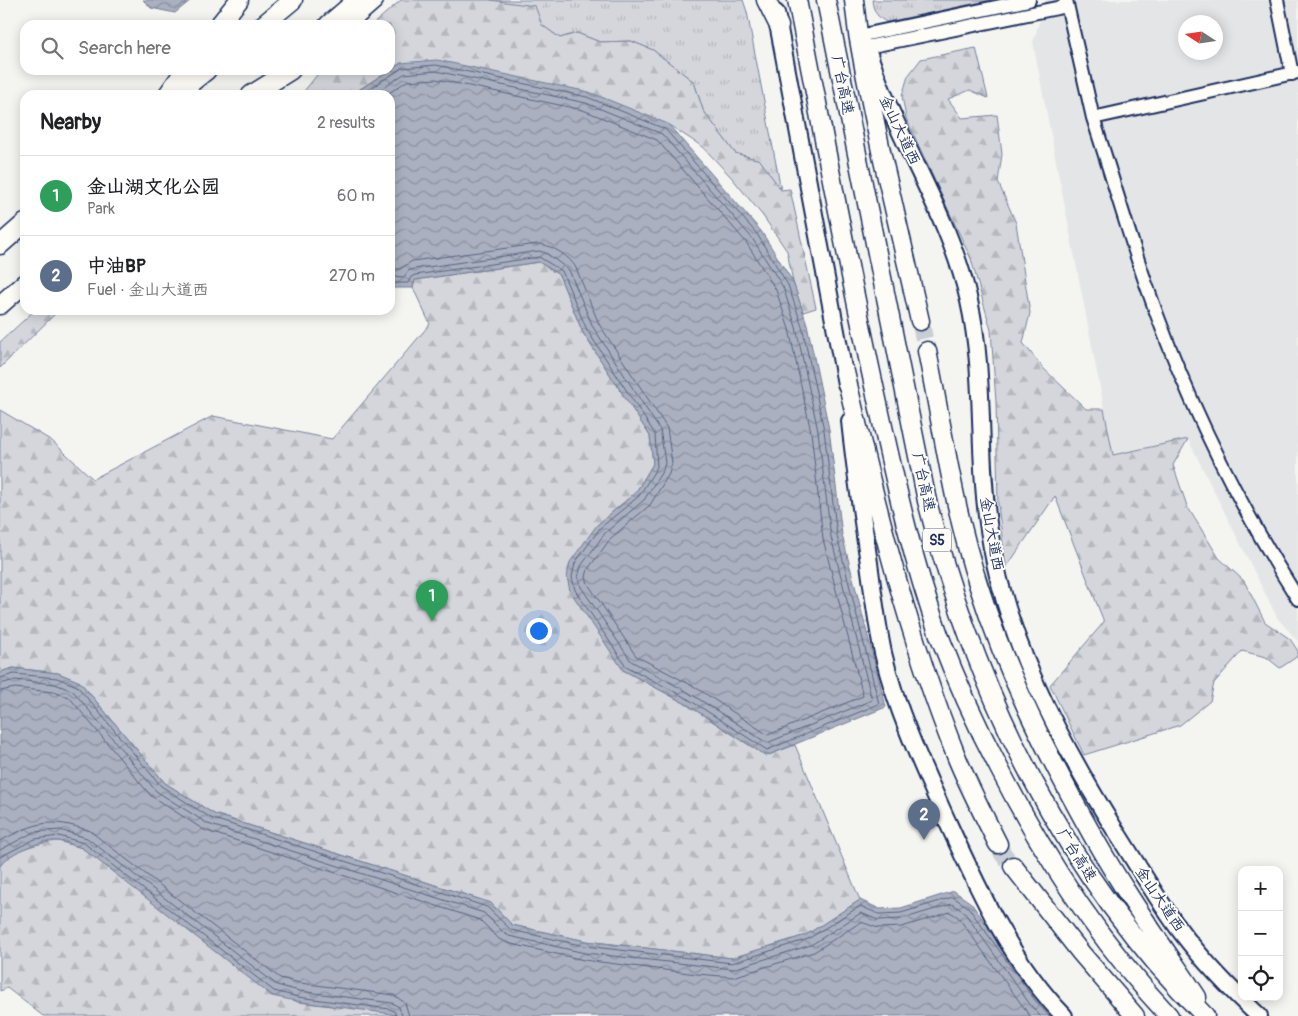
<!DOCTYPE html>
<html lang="en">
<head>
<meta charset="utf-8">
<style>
	body { margin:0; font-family:Pangolin,"LXGW WenKai TC",sans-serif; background:#f2f2f2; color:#202124 }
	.controls { position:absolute; right:15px; bottom:15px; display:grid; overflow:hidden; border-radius:10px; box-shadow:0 2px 12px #0003 }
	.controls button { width:45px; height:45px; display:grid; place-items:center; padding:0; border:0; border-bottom:1px solid #e0e0e0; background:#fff; color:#202124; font:25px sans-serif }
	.compass { position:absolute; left:1178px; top:15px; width:45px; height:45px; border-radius:50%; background:#fff; box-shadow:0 2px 12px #0003; rotate:282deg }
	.you { position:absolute; left:538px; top:630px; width:18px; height:18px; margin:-12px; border:4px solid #fff; border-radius:50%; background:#1a73e8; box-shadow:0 0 0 8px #1a73e833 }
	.badge { display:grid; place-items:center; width:32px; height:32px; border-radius:50%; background:#ea580c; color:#fff; font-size:16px; font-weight:700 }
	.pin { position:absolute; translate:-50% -41px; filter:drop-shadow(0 1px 2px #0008) }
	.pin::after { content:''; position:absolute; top:26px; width:18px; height:15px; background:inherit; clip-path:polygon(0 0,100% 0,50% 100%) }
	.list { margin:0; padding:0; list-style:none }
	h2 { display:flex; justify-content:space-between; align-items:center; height:65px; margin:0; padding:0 20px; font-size:21px }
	h2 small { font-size:16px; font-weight:400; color:#757577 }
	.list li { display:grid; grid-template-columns:32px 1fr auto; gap:15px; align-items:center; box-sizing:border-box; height:80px; padding:0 20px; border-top:1px solid #e0e0e0 }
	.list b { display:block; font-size:19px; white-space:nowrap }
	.list p { margin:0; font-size:16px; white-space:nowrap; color:#757577 }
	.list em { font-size:16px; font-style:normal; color:#757577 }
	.icon { flex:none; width:28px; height:28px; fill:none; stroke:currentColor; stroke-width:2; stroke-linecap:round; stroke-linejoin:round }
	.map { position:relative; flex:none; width:1298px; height:1016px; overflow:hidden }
	.search { position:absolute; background:#fff; box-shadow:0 2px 12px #0003; left:20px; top:20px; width:375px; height:55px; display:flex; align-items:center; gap:12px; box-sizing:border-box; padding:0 18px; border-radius:15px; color:#757577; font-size:19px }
	.panel { position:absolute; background:#fff; box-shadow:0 2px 12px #0003; left:20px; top:90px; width:375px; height:225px; border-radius:15px }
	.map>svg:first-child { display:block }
	.built { fill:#e4e5e6; fill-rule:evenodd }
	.grass { fill:url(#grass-tufts); stroke:#78829c }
	.forest { fill:url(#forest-firs); stroke:#78829c }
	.water { fill:url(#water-waves); stroke:#717c98 }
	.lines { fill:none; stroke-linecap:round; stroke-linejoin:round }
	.shore { stroke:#546385; stroke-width:1 }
	.highway-tunnel { stroke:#c9cdd4; stroke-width:18; stroke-dasharray:18 9; stroke-linecap:butt }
	.minor-casing { stroke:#1b2f5e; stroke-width:16 }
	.major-casing { stroke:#1b2f5e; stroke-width:20 }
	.highway-casing { stroke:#1b2f5e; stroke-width:21 }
	.minor { stroke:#fdfcf7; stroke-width:12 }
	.major { stroke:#fdfcf7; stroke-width:16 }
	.highway { stroke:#fdfcf7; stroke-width:18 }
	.labels { text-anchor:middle; stroke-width:4; stroke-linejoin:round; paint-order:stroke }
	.shield { fill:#fdfcf7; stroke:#5f6c8c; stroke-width:1 }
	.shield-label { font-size:14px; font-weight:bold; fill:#1b2f5e }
	.street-label { font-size:15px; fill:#1b2f5e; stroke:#fdfcf7 }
</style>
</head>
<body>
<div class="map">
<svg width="1298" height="1016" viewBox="0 0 1298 1016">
	<defs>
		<pattern id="grass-tufts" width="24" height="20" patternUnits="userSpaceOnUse" patternTransform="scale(1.25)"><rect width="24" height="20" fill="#d4d6db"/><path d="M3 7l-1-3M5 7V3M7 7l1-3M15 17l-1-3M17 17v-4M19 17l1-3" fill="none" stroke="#b5b8be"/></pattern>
		<pattern id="forest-firs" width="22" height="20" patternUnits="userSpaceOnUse" patternTransform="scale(1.25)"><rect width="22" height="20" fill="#d4d6db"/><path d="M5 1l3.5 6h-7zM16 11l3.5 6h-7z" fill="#b5b8be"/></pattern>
		<pattern id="water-waves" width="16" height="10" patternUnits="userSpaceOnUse" patternTransform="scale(1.25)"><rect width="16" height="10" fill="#aab0bf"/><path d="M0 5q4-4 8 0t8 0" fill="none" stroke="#8a909e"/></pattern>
	</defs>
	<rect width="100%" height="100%" fill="#f4f4f1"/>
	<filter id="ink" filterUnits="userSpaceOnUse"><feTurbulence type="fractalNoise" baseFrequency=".02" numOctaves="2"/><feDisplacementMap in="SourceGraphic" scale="10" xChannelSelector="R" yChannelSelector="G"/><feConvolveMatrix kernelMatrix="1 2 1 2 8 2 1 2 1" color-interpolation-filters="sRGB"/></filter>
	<g filter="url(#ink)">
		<path class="built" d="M 1046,0 L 1298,0 L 1298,641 L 1278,619 L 1188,439 L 1113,455 L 1033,42 ZM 1186,22 L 1216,22 L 1216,52 L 1186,52 Z"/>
		<path class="grass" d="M 490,0 L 743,0 L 747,12 L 781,190 L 760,161 L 735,153 L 703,110 L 694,82 L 653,50 L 631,41 L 600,42 L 577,33 L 560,38 C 539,23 515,5 490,0 Z
			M 872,0 L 991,0 L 887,22 C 877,18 873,10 872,0 Z"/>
		<path class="forest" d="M 401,0 L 490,0 L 535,6 L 542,25 L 560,38 L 577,33 L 600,42 L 631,41 L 653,50 L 694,82 L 703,110 L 735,153 L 760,160 L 781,190 L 790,189 L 816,308 L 803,312 L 793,282 L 787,251 L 763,216 L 732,178 L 703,147 L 669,125 L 401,63 L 390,70 L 390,25 L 372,25 Z
			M 976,48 L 988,98 L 970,90 L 948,99 L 962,118 L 997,115 L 1002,154 L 998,182 L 1016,223 L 1030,313 L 1023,343 L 1043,368 L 1086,409 L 1104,409 L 1113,455 L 1188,439 L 1173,465 L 1187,506 L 1219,558 L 1244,581 L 1265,622 L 1290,639 L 1298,651 L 1298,656 L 1280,668 L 1266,657 L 1242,651 L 1214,683 L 1210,701 L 1180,725 L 1084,755 L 1050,685 L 1104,622 L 1055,496 L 1006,568 L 998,505 L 996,402 L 991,330 L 971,259 L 906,118 L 902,96 L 908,76 L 921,59 Z
			M 321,70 L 389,70 L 351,95 L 301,95 Z
			M 539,262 L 559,275 L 583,333 L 650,436 L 653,464 L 636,492 L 597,525 L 623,670 L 686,704 L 766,756 L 795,745 L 860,900 L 806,935 L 732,958 L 586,941 L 512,925 L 491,903 L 214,814 L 165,783 L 80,682 L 58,673 L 13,668 L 3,671 L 0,675 L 0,410 L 52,441 L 93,479 L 213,416 L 332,439 L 430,324 L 413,288 L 415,280 Z
			M 35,310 L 59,310 L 0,368 L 0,342 Z
			M 58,841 L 82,848 L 297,1002 L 378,1011 L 402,1016 L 43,1016 L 7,988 L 0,991 L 0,866 C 11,849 39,843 58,841 Z"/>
		<path class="water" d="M 143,0 L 191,0 L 175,13 L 151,8 Z
			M 437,60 L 589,92 L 668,124 L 761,231 L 793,282 L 807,324 L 829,429 L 842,535 L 886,707 L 766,756 L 686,704 L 623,670 L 570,591 L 567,577 L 570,562 L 597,525 L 636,492 L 653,464 L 650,436 L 583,333 L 559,275 L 539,262 L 415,280 L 413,288 L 390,288 L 390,95 L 351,95 L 401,63 Z
			M 13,668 L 58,673 L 80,682 L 165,783 L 214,814 L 491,903 L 512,925 L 586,941 L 732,958 L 806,935 L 860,900 L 880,909 L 901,908 L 954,891 L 971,903 L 1038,997 L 1055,1016 L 402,1016 C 359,1008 315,1006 272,996 L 82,848 C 75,846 67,842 59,841 C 43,839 9,852 0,866 L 0,675 L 3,671 Z"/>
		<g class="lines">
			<path class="shore" d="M 360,95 L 402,68 L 436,65 L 587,97 L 665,129 L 757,234 L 788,285 L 802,326 L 824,430 L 837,536 L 879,704 L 767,750 L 688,699 L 626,666 L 575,590 L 572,577 L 575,563 L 600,528 L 639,496 L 657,467 L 655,434 L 587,330 L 562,271 L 539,257 L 415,275 L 411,277 L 408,283 L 390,283
				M 372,95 L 404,74 L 436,71 L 586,103 L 662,134 L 752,238 L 783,287 L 796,327 L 818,431 L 831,537 L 872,700 L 767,743 L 691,694 L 631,661 L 581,587 L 578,577 L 581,566 L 605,533 L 644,500 L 663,470 L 665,463 L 661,435 L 660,430 L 593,327 L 569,270 L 546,253 L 539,251 L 414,269 L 408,271 L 404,277 L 390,276
				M 386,95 L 407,81 L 436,79 L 583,110 L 657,140 L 746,242 L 776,290 L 789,329 L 811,432 L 823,539 L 863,696 L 768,735 L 695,687 L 636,656 L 588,584 L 586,577 L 588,569 L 611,538 L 650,505 L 669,474 L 672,463 L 667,428 L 599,324 L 576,268 C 570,256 550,244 537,244 L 412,261 L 400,269 L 390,269
				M 0,678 L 14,674 L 57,678 L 77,686 L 161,786 L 211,818 L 487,907 L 511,930 L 585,946 L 732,963 L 808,939 L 860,906 L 879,914 L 901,913 L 953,897 L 968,907 L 1034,999 L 1049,1016
				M 0,684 L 15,680 L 55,684 L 73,691 L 156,791 L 208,824 L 484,913 L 504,933 L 509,936 L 585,953 L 733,969 L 811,945 L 861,913 L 878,920 L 902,919 L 952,904 L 964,912 L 1029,1003 L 1040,1016
				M 0,691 L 15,688 L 53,692 L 69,697 L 151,796 L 204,830 L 480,920 L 499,939 L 507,943 L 584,960 L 697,974 L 733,977 L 814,952 L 861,922 L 878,928 L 902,927 L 950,912 L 958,917 L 1030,1016
				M 0,841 C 37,822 50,817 90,831 L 280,978 L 300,983 L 394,995 L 405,1003 L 409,1016
				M 0,850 L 34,832 L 60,830 L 87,838 L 277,985 L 299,991 L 392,1003 L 399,1007 L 402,1016
				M 0,857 L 35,839 L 59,836 L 84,843 L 274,991 L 298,997 L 390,1009 L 395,1012 L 395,1016"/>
			<path class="highway-tunnel" d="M 920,321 L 927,351
				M 998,844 L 1003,854 L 1013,866"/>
			<g class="minor-casing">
				<path id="minor" d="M 1066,0 L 1093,118 L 1298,72
					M 1277,0 L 1292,74
					M 863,35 L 1029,0
					M 867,47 L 1067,6
					M 1093,118 C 1111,173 1127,229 1146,284 C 1184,394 1236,501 1298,599"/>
			</g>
			<g class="major-casing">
				<path id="major" d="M 776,13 L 846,384
					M 867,48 C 893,135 949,211 969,301 C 986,376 977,454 989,530 C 1005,638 1058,738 1115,830 C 1137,864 1158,901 1182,933 C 1205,963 1231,990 1259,1016
					M 850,421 C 855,469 862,516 869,563 C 873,593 877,624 883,653 C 896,708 920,761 943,812 C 976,884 1008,958 1064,1016"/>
			</g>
			<g class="highway-casing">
				<path id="highway" d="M 766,0 L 779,26
					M 797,0 C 823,132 847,264 876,395 C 894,476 911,557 939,635 C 956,680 976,724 998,766 C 1044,857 1100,942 1169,1016
					M 826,0 L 927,501 C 975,691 1065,877 1205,1016
					M 854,0 L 858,34 L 866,78 L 882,156 L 920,321
					M 350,21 L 374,0
					M 219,25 L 239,0
					M 263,25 L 293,0
					M 328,25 L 357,0
					M 168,94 L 185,70
					M 176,95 L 207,70
					M 251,95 L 291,70
					M 0,245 L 25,223
					M 0,305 L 25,283
					M 927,351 C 943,430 954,511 979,587 C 1007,675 1049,758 1094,838 C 1125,893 1162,945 1197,997
					M 845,372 C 875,502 907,634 957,758 C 969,787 984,816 998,844
					M 1013,866 L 1081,953 L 1135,1016"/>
			</g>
			<use href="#minor" class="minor"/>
			<use href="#major" class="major"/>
			<use href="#highway" class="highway"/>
		</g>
	</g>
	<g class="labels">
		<rect class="shield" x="923" y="528.5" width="28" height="23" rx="4"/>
		<g class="shield-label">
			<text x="937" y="545">S5</text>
		</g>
		<g class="street-label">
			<text transform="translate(843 85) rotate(79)" y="5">广台高速</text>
			<text transform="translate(900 130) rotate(65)" y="5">金山大道西</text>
			<text transform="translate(924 482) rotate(78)" y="5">广台高速</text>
			<text transform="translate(992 534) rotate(80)" y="5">金山大道西</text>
			<text transform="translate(1077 855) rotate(58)" y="5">广台高速</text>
			<text transform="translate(1160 899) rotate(56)" y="5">金山大道西</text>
		</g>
	</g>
</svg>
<div class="controls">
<button>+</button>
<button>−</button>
<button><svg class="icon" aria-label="locate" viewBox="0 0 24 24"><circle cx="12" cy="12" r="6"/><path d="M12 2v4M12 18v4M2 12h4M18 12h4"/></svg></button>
</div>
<svg class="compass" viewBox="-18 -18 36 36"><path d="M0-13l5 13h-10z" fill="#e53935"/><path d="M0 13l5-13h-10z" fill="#757577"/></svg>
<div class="you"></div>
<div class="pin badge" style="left:432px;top:621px;background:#2e9e5b">1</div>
<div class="pin badge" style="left:924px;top:840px;background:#5c6f8a">2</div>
<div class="search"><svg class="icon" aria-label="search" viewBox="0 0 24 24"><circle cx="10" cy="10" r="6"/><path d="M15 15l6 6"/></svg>Search here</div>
<section class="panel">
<h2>Nearby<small>2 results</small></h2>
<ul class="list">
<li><span class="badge" style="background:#2e9e5b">1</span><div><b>金山湖文化公园</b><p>Park</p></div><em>60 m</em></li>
<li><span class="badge" style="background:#5c6f8a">2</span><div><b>中油BP</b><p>Fuel · 金山大道西</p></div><em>270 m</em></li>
</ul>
</section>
</div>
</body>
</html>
